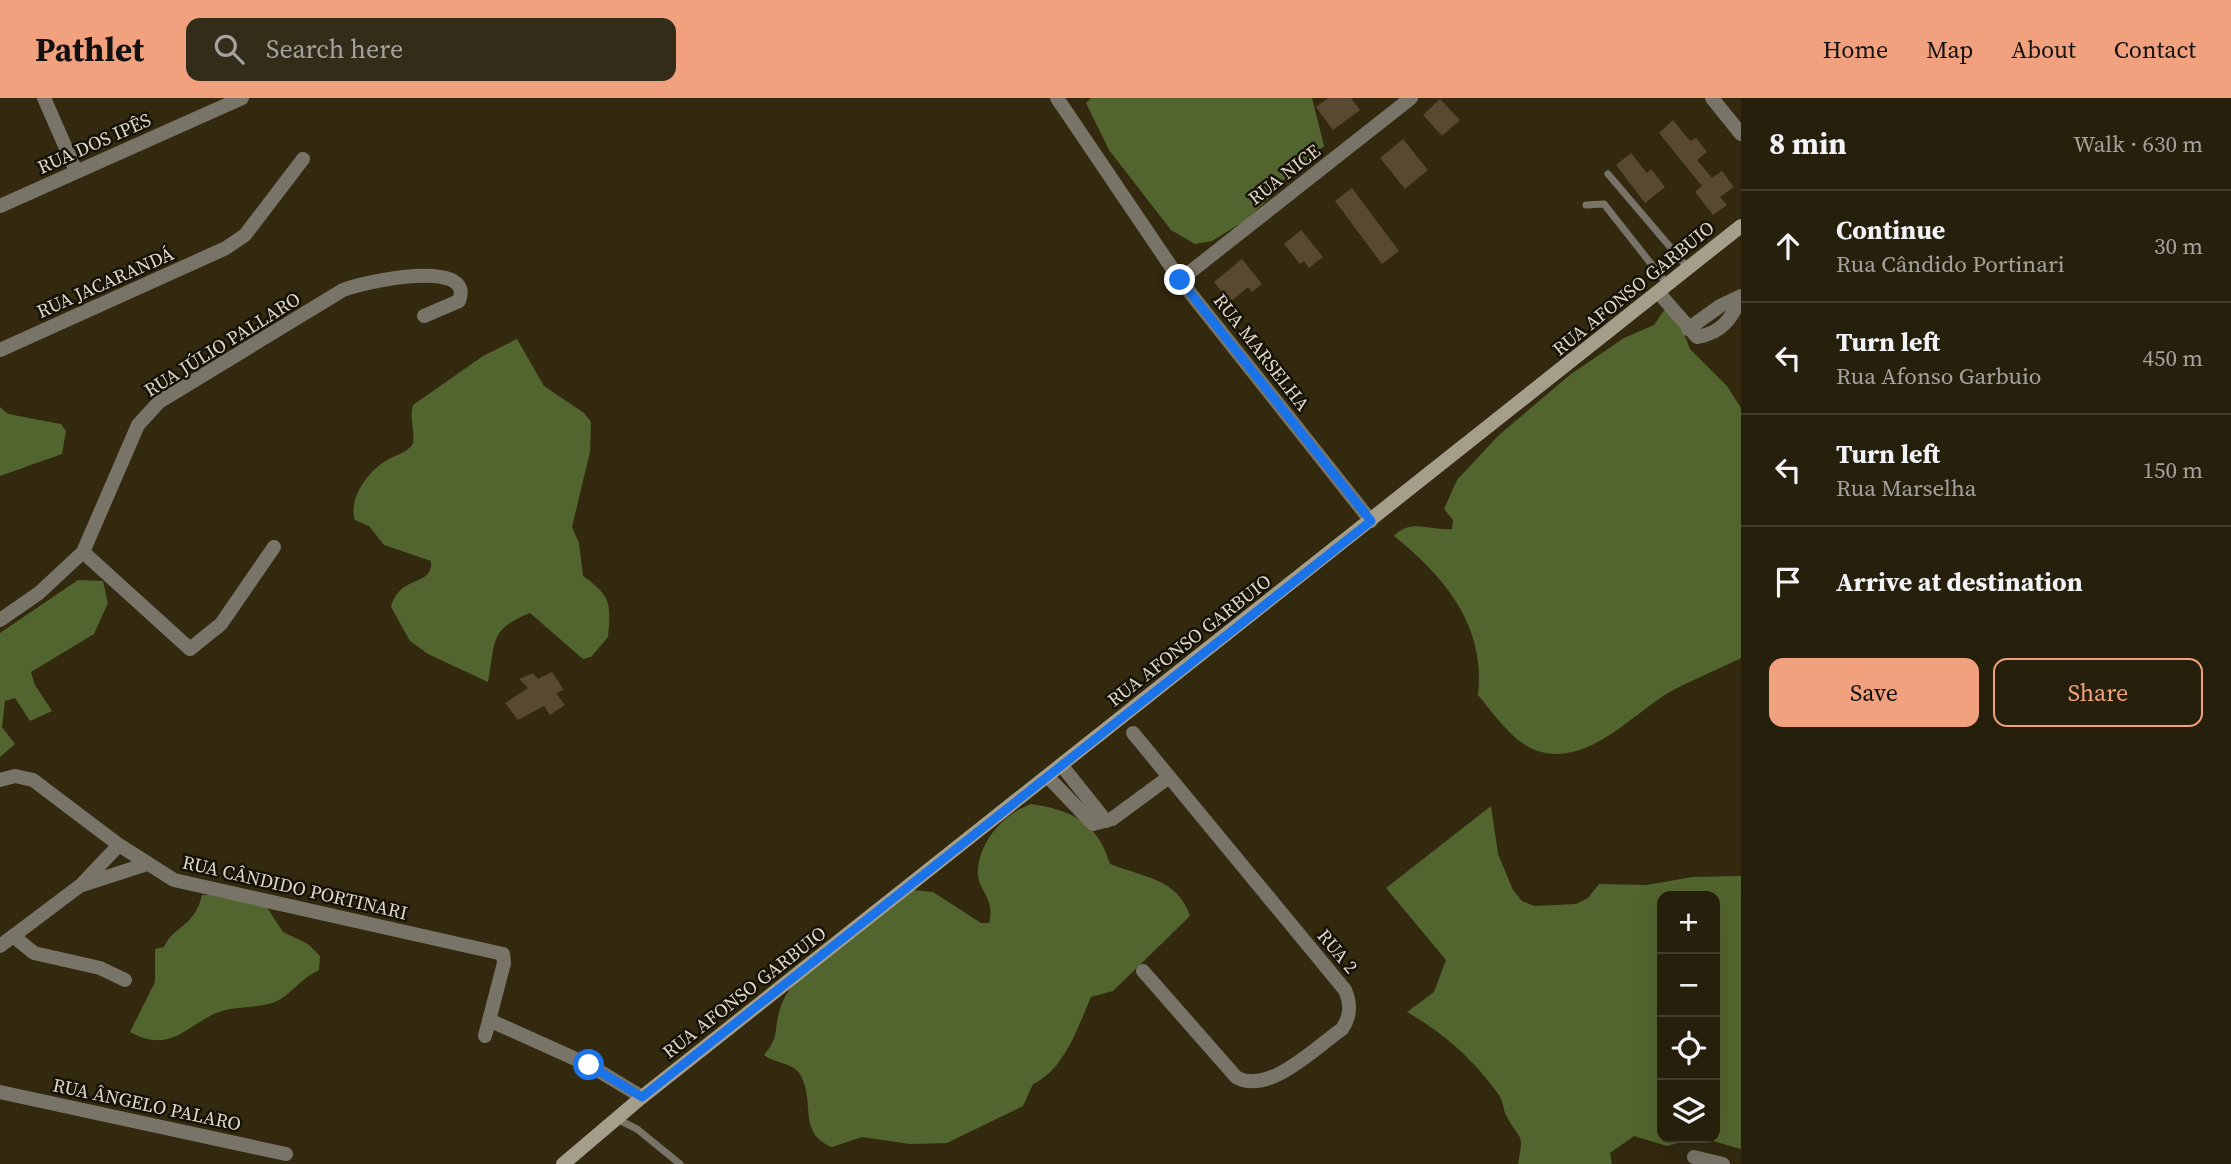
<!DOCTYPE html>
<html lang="en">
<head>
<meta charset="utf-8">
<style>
	body { margin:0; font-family:"Source Serif 4",serif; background:#322c19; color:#f1f3f6 }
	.controls { position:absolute; right:21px; bottom:21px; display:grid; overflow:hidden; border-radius:14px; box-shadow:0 7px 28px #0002 }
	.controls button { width:63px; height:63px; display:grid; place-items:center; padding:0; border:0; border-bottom:2px solid #423d2c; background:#261f0b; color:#f1f3f6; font:35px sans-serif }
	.stop { position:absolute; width:21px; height:21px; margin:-16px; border:5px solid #1a73e8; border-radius:50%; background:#fff }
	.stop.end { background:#1a73e8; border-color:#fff; box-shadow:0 2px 7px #0008 }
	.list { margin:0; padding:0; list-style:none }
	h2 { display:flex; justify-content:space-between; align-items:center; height:91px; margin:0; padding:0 28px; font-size:30px }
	h2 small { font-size:23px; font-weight:400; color:#a4a29d }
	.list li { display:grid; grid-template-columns:46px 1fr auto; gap:21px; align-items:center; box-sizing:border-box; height:112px; padding:0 28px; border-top:2px solid #423d2c }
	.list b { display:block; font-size:26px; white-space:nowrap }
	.list p { margin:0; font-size:23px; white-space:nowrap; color:#a4a29d }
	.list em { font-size:23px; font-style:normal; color:#a4a29d }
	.actions { display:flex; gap:14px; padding:21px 28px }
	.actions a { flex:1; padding:16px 0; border:2px solid #f2a17e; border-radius:14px; text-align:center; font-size:24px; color:#f2a17e }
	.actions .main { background:#f2a17e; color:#111 }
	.icon { flex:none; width:38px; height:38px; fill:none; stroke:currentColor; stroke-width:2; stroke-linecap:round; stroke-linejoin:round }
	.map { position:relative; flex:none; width:1741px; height:1066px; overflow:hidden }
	header { display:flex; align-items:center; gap:42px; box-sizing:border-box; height:98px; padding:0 35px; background:#f2a17e; color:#111 }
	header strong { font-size:33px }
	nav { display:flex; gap:38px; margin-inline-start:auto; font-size:24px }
	.search { width:490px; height:63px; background:#322c19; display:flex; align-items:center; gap:18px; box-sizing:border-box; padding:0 24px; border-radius:14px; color:#a4a29d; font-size:26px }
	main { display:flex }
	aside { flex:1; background:#261f0b }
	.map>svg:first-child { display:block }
	.forest { fill:#53652e; fill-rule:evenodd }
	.building { fill:#594931 }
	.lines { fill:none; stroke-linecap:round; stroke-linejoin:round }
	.lane { stroke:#787467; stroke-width:7 }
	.street { stroke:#787467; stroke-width:14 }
	.secondary { stroke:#a59e8a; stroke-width:14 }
	.route { stroke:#1a73e8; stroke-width:9 }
	.labels { text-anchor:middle; stroke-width:5; stroke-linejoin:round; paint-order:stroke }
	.street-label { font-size:19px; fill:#ddd7c8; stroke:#161207 }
</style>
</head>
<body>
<header>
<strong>Pathlet</strong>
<div class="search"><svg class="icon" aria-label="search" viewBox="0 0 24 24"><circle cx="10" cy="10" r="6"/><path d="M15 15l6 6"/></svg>Search here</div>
<nav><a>Home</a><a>Map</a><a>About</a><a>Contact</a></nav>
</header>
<main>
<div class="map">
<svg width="1741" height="1066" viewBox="0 0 1741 1066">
	<rect width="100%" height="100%" fill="#32290f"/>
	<path class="forest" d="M 1091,0 L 1312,0 L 1324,48 L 1246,122 L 1212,143 L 1195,146 L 1171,132 L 1109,52 L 1086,5 Z
		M 1665,211 L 1675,213 L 1690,251 L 1727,288 L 1741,310 L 1741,560 C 1717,572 1691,582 1668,595 C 1630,618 1590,666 1541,654 C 1515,648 1494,616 1478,597 C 1486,528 1445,479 1394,438 C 1411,420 1430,433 1452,431 L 1453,422 L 1444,411 L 1457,382 L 1499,337 L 1571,276 L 1624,240 L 1654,227 Z
		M 517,241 L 544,288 L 584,315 L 591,324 L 590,354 L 572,429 L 579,445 L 583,478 C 611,498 611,505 608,539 L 591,559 L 583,561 L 530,515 C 487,532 496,546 488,584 L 428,556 L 410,543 L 391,509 C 401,475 433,490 431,463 L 384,447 L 369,428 L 355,422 C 348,401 367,375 384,364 C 394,357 406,356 413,346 C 415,332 409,320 413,307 L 483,258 Z
		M 0,309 L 8,316 L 61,326 L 66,333 L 62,356 L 0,378 Z
		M 78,482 L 103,483 L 108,505 L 94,536 L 31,574 L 35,587 L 52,613 L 30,623 L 15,600 L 5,603 L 2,629 L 15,646 L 0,659 L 0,535 Z
		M 1031,706 C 1072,712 1098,725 1110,766 C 1142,779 1178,780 1190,818 L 1113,893 L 1091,899 C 1078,929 1064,972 1033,986 L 1023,1008 L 947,1045 L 910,1046 L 862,1039 L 832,1049 C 798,1036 815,1004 801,978 C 794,964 775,966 764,957 C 780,937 773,937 779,915 C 782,901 789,892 798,880 L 913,792 L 933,794 L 981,825 L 989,825 C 996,800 977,793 978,773 C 979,743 1005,715 1031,706 Z
		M 1491,708 L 1498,756 L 1513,792 L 1522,803 L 1534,808 L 1576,806 L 1588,800 L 1599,786 L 1647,787 L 1692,779 L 1741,778 L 1741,1051 L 1709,1042 L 1689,1042 L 1667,1048 L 1634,1038 L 1610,1055 L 1612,1066 L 1518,1066 C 1525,1032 1519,1043 1506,1017 C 1503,1011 1503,1003 1499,997 C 1473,961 1445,936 1407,914 L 1434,894 L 1446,862 L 1386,790 ZM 1662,798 L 1715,798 L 1715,1040 L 1662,1040 Z
		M 202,797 L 228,797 L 266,808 L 283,834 L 308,846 L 320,858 L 319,872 C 303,879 294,893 279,902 C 264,910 242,908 225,912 C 187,923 175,958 130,934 L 155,884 L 155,851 L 164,849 C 174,827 195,829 202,797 Z"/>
	<path class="building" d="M 1328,0 L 1351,0 L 1360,12 L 1333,32 L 1316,9 Z
		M 1440,1 L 1460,22 L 1442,38 L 1423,17 Z
		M 1673,22 L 1690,43 L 1696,40 L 1707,54 L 1697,62 L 1712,80 L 1722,73 L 1734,89 L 1720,99 L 1727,107 L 1713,117 L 1695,94 L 1702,88 L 1659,35 Z
		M 1403,41 L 1428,72 L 1405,91 L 1380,60 Z
		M 1631,55 L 1647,75 L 1651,71 L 1665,89 L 1645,105 L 1616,67 Z
		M 1352,90 L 1399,153 L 1382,166 L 1335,103 Z
		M 1301,132 L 1323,159 L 1309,170 L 1304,163 L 1300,166 L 1284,146 Z
		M 1242,161 L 1262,186 L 1252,194 L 1248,189 L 1230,204 L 1214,184 Z
		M 552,574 L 564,592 L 556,595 L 565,607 L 550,617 L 544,608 L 518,622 L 505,605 L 528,590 L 519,581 L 533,575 L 538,581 Z"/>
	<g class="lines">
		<path class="lane" d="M 1608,76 L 1688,170
			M 1586,107 L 1604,106 L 1667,186
			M 617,1021 L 637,1031 L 680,1066"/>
		<path class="street" d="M 44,0 L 76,73
			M 1057,0 L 1180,182 L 1371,423
			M 1712,0 L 1741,36
			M 0,108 L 242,0
			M 1180,182 L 1411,0
			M 1658,194 L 1697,239 C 1722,235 1732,220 1741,199
			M 1688,231 L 1720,208 L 1741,198
			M 0,252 L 226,150 L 245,137 L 303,61
			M 83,454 L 190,551 L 221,526 L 274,449
			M 0,522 L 39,495 L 83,454 L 138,327 L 159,304 L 343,192 C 363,184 476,159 459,203 L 424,218
			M 1133,635 L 1345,892 C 1351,906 1351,918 1342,931 C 1316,949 1268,998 1236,979 L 1143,873
			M 1062,668 L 1106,723
			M 1048,679 L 1093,726 L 1112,721 L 1169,679
			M 0,682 L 15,678 L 33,682 L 119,747 L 174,782 L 503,856 L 504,865 L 485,938
			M 82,787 L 147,766
			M 13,838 L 34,855 L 100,870 L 125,882
			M 0,848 L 81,787 L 119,747
			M 489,922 L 589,967 L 642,999
			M 0,994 L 286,1056
			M 1694,1059 L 1723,1066"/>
		<path class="secondary" d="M 563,1066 L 642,999 L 1741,128"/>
	</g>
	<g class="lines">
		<path class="route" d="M 589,967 L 642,999 L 1371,423 L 1180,182"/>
	</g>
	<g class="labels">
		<g class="street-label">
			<text transform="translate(94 45) rotate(-24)" y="7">RUA DOS IPÊS</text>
			<text transform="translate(1284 76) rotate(-38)" y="7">RUA NICE</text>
			<text transform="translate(105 184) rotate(-24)" y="7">RUA JACARANDÁ</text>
			<text transform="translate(1633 190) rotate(-39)" y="7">RUA AFONSO GARBUIO</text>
			<text transform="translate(222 246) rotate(-32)" y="7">RUA JÚLIO PALLARO</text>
			<text transform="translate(1262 254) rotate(52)" y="7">RUA MARSELHA</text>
			<text transform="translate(1189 542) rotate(-38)" y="7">RUA AFONSO GARBUIO</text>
			<text transform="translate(295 789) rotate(13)" y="7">RUA CÂNDIDO PORTINARI</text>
			<text transform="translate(1338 853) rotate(50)" y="7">RUA 2</text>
			<text transform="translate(744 894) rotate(-38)" y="7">RUA AFONSO GARBUIO</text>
			<text transform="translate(147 1006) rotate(12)" y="7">RUA ÂNGELO PALARO</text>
		</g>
	</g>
</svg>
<div class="controls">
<button>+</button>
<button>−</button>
<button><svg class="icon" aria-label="locate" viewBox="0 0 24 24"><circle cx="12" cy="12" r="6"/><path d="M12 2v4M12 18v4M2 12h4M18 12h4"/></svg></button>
<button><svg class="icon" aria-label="layers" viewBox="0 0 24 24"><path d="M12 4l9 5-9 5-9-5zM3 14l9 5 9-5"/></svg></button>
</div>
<div class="stop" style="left:589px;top:967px"></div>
<div class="stop end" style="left:1180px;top:182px"></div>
</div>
<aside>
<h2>8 min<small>Walk · 630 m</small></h2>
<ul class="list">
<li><svg class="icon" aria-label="ahead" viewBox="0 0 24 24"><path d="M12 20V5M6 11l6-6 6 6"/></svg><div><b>Continue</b><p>Rua Cândido Portinari</p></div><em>30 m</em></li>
<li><svg class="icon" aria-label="left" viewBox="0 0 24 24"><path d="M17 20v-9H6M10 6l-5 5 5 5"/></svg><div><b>Turn left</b><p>Rua Afonso Garbuio</p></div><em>450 m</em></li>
<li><svg class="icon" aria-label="left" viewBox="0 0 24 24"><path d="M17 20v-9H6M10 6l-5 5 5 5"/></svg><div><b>Turn left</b><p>Rua Marselha</p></div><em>150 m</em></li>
<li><svg class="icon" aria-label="arrive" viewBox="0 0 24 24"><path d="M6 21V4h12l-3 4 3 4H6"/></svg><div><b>Arrive at destination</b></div></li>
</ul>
<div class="actions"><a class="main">Save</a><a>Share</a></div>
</aside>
</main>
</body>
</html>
